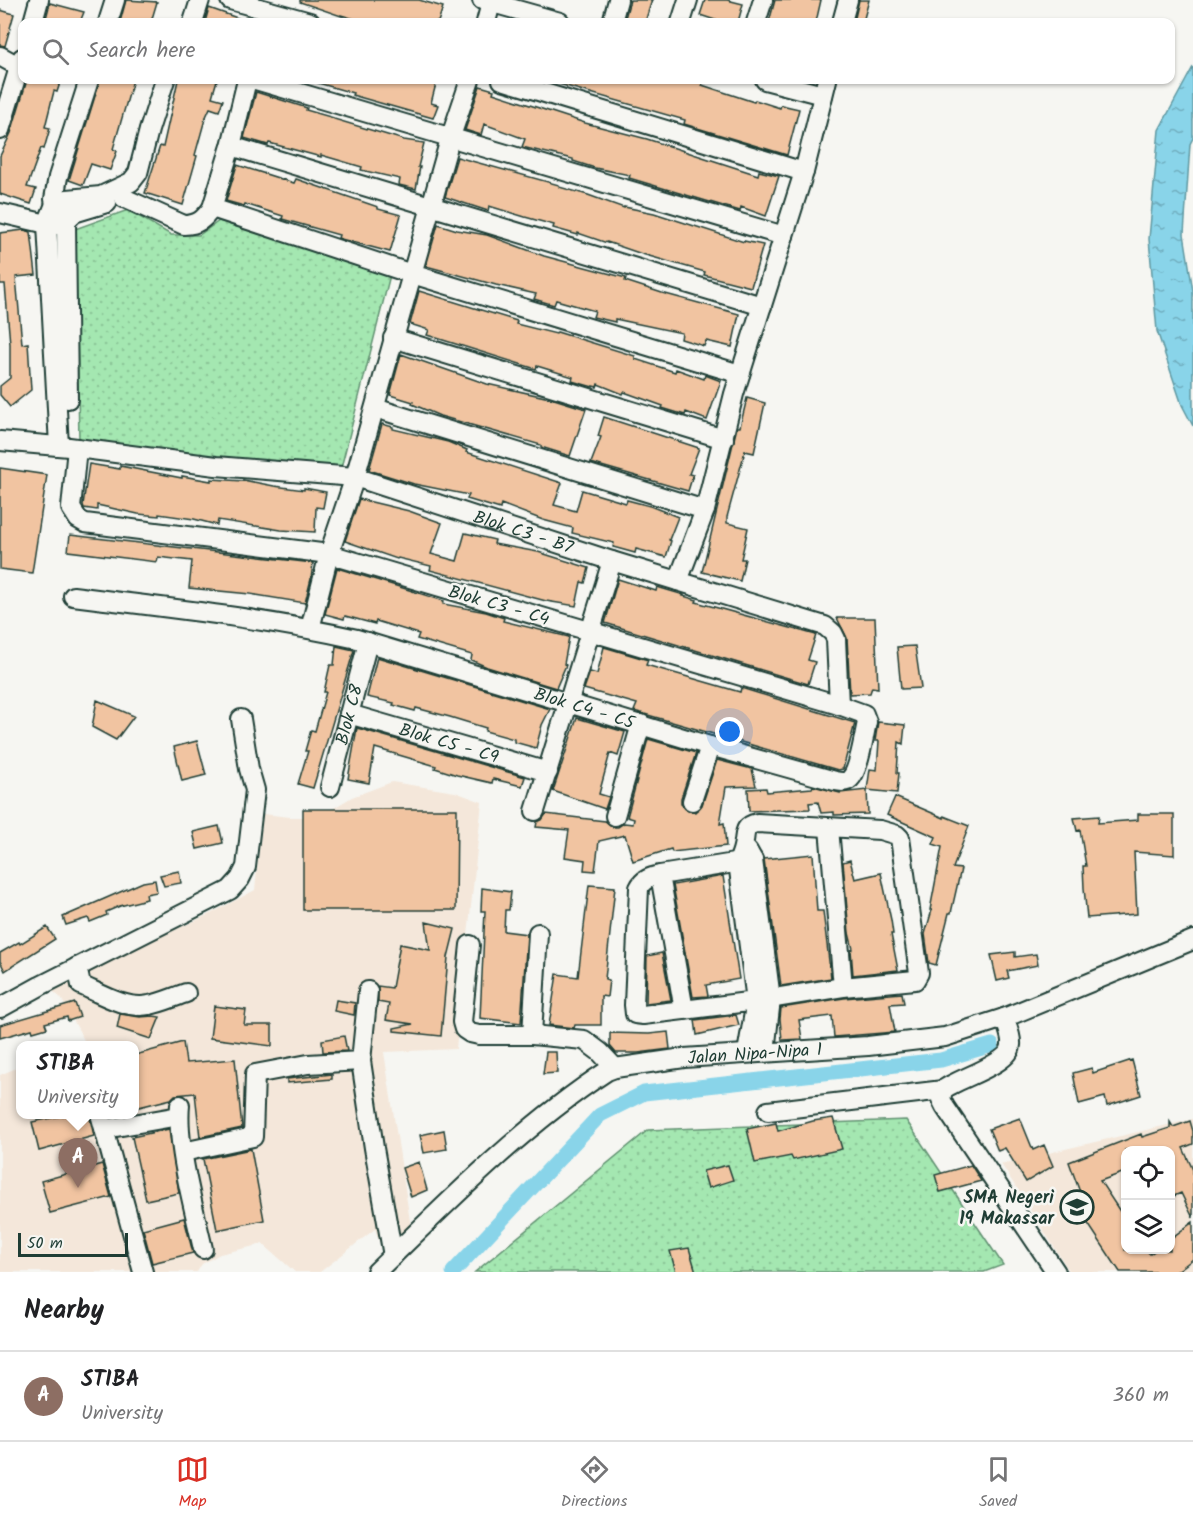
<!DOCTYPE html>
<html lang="en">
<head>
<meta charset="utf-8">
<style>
	body { margin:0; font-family:Kalam,sans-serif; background:#f2f2f2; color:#202124 }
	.controls { position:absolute; right:18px; bottom:18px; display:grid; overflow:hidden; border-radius:12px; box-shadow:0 2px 4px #0004 }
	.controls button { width:54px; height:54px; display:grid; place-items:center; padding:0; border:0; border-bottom:2px solid #e0e0e0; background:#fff; color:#202124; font:30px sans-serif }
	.scale { position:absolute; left:18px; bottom:15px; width:110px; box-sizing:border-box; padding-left:6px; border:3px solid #1f3d34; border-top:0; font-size:16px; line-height:21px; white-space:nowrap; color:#1f3d34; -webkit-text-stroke:4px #f6f6f2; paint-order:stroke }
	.you { position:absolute; left:730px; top:732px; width:21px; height:21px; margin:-15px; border:4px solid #fff; border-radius:50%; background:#1a73e8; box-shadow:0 0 0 9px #1a73e833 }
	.badge { display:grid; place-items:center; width:39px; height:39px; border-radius:50%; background:#d93025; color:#fff; font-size:20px; font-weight:700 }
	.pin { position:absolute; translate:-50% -50px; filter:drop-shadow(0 2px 3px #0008) }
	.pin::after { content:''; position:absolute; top:32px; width:21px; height:18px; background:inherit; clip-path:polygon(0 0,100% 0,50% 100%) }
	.popup { position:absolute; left:16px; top:1041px; width:123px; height:78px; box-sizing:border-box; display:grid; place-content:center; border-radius:12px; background:#fff; filter:drop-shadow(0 2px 4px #0005); font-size:20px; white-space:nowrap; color:#757577 }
	.popup b { font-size:22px; color:#202124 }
	.popup::after { content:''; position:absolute; left:50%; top:100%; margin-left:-12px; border:12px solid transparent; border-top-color:#fff }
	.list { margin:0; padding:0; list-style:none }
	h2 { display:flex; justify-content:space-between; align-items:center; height:78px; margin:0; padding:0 24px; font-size:26px }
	h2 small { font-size:20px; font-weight:400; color:#757577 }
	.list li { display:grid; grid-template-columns:39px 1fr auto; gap:18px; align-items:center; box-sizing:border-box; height:90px; padding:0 24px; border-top:2px solid #e0e0e0 }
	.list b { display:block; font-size:22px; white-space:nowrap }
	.list p { margin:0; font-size:20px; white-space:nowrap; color:#757577 }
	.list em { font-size:20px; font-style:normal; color:#757577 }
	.icon { flex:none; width:33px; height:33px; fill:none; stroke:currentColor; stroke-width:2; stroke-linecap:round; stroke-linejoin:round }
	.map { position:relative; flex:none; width:1193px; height:1272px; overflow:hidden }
	.search { position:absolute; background:#fff; box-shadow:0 2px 4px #0004; left:18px; right:18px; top:18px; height:66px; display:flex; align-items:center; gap:15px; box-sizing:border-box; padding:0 21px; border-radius:12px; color:#757577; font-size:22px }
	.sheet { height:168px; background:#fff }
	nav { display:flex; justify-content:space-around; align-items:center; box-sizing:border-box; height:84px; border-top:2px solid #e0e0e0; background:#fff; font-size:16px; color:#757577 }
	nav a { display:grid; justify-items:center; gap:3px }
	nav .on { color:#d93025 }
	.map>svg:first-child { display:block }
	.built { fill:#f4e7da; fill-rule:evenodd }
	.grass { fill:url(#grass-dots); stroke:#629272; stroke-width:1.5 }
	.water { fill:url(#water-ripples); stroke:#5f98a1; stroke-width:1.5 }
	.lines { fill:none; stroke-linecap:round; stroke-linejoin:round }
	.canal { stroke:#89d4e9; stroke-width:15 }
	.building { fill:#f1c4a1; stroke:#1f3d34; stroke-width:1.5 }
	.minor-casing { stroke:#1f3d34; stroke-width:22 }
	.minor { stroke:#f6f6f2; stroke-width:18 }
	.labels { text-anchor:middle; stroke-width:5; stroke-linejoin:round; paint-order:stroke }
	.street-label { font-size:18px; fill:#1f3d34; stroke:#f6f6f2 }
	.poi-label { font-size:18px; font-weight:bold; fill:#1f3d34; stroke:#f6f6f2; text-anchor:end }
</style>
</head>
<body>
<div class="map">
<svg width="1193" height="1272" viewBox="0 0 1193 1272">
	<defs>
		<pattern id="grass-dots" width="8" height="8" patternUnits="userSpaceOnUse" patternTransform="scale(1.5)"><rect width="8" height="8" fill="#a4e7b1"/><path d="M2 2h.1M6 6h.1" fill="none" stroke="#8dc799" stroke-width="1.8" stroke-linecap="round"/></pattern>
		<pattern id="water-ripples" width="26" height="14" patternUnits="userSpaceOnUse" patternTransform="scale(1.5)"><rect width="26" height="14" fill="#89d4e9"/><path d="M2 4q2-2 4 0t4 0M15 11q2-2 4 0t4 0" fill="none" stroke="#6fadbe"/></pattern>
	</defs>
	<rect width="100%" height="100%" fill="#f6f6f2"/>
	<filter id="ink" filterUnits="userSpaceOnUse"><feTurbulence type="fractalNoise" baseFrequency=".0167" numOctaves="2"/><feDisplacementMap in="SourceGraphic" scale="12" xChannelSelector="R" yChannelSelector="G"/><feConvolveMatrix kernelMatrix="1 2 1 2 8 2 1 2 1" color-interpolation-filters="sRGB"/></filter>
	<g filter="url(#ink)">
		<path class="built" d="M 392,782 L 455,792 L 482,802 L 456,1049 L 384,1052 L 412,1234 L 386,1262 L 375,1229 L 320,1272 L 295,1272 L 263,1244 L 220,1254 L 202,1264 L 197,1272 L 0,1272 L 0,1075 L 21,1066 L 21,1114 L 135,1114 L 135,1046 L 75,1045 L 84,1040 L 61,998 L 49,988 L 212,913 L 255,890 L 263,814 L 290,817 L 319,817 L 352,797 Z
			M 1193,1119 L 1193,1272 L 1070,1272 L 1001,1164 ZM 1126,1150 L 1170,1150 L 1170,1250 L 1126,1250 Z"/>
		<path class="grass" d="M 128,210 L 171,235 L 199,235 L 219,221 L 390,275 L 341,468 L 234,462 L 79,440 L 75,229 Z
			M 906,1120 L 1003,1265 L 984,1272 L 475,1272 L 648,1130 Z"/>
		<path class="water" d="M 1193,67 L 1193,138 L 1190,144 L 1184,234 L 1193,291 L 1193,426 L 1182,405 L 1157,331 L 1149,239 L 1159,130 Z"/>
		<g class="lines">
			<path class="canal" d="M 453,1272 L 600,1115 L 644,1093 L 941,1060 L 992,1045"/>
		</g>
		<path class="building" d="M 126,0 L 157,2 L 151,22 L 120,22 Z
			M 300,0 L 419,0 L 443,7 L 438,22 L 365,22 L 341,15 L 341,16 L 300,2 Z
			M 630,0 L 652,0 L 645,22 L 625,18 Z
			M 705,0 L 727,0 L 743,4 L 738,22 L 715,20 L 700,15 Z
			M 775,0 L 821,0 L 816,22 L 769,22 Z
			M 859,0 L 869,0 L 863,22 L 854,22 Z
			M 50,3 L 84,12 L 80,22 L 45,22 Z
			M 209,8 L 243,20 L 242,22 L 205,22 Z
			M 0,10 L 14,14 L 5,46 L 0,45 Z
			M 27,80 L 61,80 L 57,92 L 54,91 L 45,127 L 50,128 L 44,149 L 41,148 L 27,187 L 36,189 L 31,204 L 0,194 L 0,156 L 11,133 Z
			M 100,80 L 133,80 L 113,149 L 117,151 L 110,170 L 91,164 L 83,185 L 69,180 Z
			M 178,80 L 217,80 L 212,97 L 223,100 L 219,111 L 210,108 L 205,119 L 195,155 L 197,156 L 183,205 L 145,193 L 160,146 L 163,147 Z
			M 318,80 L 437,80 L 431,103 L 438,105 L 433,118 L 352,95 L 353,93 L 318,83 Z
			M 560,80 L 704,80 L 702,85 L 754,102 L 755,100 L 780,108 L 781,105 L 799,109 L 787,155 L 684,124 L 685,120 L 559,84 Z
			M 480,86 L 494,90 L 493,93 L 585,123 L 647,139 L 758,175 L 759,171 L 779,176 L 766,216 L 741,207 L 740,211 L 629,178 L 630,175 L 595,168 L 573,161 L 573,159 L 522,147 L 525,139 L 484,124 L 481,135 L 465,130 Z
			M 256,92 L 307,108 L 306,110 L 334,118 L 334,119 L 404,140 L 424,143 L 418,167 L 420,167 L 416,189 L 399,185 L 400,179 L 361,170 L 362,167 L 321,155 L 321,157 L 269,143 L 268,145 L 244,138 Z
			M 457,157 L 559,185 L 559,187 L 588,195 L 624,208 L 624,207 L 654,213 L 744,242 L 744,241 L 763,245 L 751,287 L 704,275 L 705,272 L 642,254 L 607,242 L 607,243 L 578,233 L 578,235 L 553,228 L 554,225 L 525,217 L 489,206 L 488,211 L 445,197 Z
			M 237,165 L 294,183 L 296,179 L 378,207 L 378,209 L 401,215 L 390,252 L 341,239 L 338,238 L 339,235 L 282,219 L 283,216 L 245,204 L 244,206 L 226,201 Z
			M 438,224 L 457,230 L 487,235 L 544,256 L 626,278 L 625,281 L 662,293 L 739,314 L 732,347 L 706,341 L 704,346 L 681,339 L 682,333 L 615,319 L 615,322 L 593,317 L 595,311 L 556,300 L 554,305 L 534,299 L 536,294 L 496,285 L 426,266 Z
			M 24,230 L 31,232 L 36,275 L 16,277 L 22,344 L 28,343 L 31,390 L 10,407 L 0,395 L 0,386 L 10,378 L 10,344 L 5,284 L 0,284 L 0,233 Z
			M 419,291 L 517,321 L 516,324 L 556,334 L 557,332 L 635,356 L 635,359 L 675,372 L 676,369 L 704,379 L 705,375 L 721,381 L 707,420 L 686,412 L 685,415 L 662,408 L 663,406 L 624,392 L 623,394 L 598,384 L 597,387 L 593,386 L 593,387 L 572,381 L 573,377 L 537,366 L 536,369 L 427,335 L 429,330 L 410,324 Z
			M 401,354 L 487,384 L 554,399 L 586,409 L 570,456 L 541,447 L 541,445 L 440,416 L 412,404 L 413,402 L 390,395 Z
			M 747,398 L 765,403 L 754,453 L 745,451 L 727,517 L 727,523 L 748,528 L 741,559 L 745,559 L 740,581 L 702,572 L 737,427 L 740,427 Z
			M 604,417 L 699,448 L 689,474 L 693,475 L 688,491 L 591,463 L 601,437 L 598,436 Z
			M 382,424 L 393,427 L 393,429 L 448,442 L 467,450 L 466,452 L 562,483 L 554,505 L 576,511 L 582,490 L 626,503 L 627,500 L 650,506 L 678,517 L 669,540 L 671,541 L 666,557 L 636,549 L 635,553 L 613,547 L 614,543 L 572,533 L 573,528 L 543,520 L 501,504 L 500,509 L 467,499 L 469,495 L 414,484 L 369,470 Z
			M 89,464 L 120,469 L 120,466 L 182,478 L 182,476 L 211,481 L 211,479 L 243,481 L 243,480 L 274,486 L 304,490 L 304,488 L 326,492 L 323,508 L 316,507 L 315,532 L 281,530 L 218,520 L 217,525 L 194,519 L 159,514 L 159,516 L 138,514 L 97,505 L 97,510 L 84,508 L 83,505 Z
			M 0,468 L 47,475 L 32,573 L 0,569 Z
			M 359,499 L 409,511 L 442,523 L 431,554 L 457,561 L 465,533 L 495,540 L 494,544 L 538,552 L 589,568 L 585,583 L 581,582 L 576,606 L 546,601 L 430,570 L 431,566 L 398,558 L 397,559 L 345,541 Z
			M 70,535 L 313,563 L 311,579 L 305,603 L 250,594 L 189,588 L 192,561 L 158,557 L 157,562 L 68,551 Z
			M 337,568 L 406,589 L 444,601 L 443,604 L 486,612 L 504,618 L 503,621 L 569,637 L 564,664 L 566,665 L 556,688 L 487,667 L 471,660 L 472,655 L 417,639 L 419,634 L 376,621 L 375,624 L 345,616 L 344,619 L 325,614 Z
			M 618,579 L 656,591 L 657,587 L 684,595 L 683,596 L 697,600 L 696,602 L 816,635 L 808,660 L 815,662 L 808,684 L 605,623 Z
			M 837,618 L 875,618 L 878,688 L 872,687 L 870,693 L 850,694 L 847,638 Z
			M 336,646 L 354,650 L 313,788 L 298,784 L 308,751 L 305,751 L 311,730 L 315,731 L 326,692 L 324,692 L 330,665 L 334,665 Z
			M 915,646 L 921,688 L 901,689 L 897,647 Z
			M 604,647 L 648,660 L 646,665 L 681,675 L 740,692 L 741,688 L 855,723 L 843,769 L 838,770 L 634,711 L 637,704 L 584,689 L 590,672 L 597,674 Z
			M 377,657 L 550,709 L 542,725 L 536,748 L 514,742 L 514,739 L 485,731 L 486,728 L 450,717 L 416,708 L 415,711 L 393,705 L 394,703 L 367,697 Z
			M 97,700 L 134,716 L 116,740 L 92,727 Z
			M 577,718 L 625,732 L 618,756 L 610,753 L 599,794 L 609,797 L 605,809 L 553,791 Z
			M 878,722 L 905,725 L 903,744 L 899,742 L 897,773 L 899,773 L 897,793 L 867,790 L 870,769 L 877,770 L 879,741 L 875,741 Z
			M 357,728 L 525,777 L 522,786 L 493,779 L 492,783 L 457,775 L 435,768 L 436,766 L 375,748 L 369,783 L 348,779 Z
			M 648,739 L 696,753 L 681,798 L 681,804 L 688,811 L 695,812 L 702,805 L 717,760 L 752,769 L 756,786 L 726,787 L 720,824 L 724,823 L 726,846 L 672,852 L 671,849 L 633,861 L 625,835 L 599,841 L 595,871 L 584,870 L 585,860 L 565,857 L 569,830 L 536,827 L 537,822 L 542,820 L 546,814 L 605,821 L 613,827 L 618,827 L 624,823 L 633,824 L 634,819 L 627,817 Z
			M 197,741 L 206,775 L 182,781 L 174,747 Z
			M 813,786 L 840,793 L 867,790 L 868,814 L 834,815 L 834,812 L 821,813 L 818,802 L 809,803 L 810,809 L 749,811 L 748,789 L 766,788 L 767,792 L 812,788 Z
			M 895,797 L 944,818 L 944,816 L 969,826 L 953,868 L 961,869 L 951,913 L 949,913 L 936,965 L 929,963 L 925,934 L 932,910 L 930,910 L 942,847 L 933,844 L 936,837 L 887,815 Z
			M 303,809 L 457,809 L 456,910 L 303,910 Z
			M 1138,814 L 1174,814 L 1174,855 L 1134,852 L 1137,914 L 1087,918 L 1084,888 L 1083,866 L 1086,866 L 1080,830 L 1077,831 L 1074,818 L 1099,816 L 1098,823 L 1138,820 Z
			M 219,826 L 223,843 L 197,849 L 193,832 Z
			M 813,854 L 817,911 L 823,911 L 831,978 L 781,986 L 764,859 Z
			M 850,860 L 855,879 L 881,873 L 891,920 L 893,934 L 891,934 L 898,970 L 853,975 L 851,950 L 853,949 L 849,933 L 843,862 Z
			M 179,871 L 181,883 L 164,886 L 160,875 Z
			M 723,876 L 739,979 L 706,985 L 708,996 L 693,997 L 673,885 Z
			M 155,880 L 157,892 L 146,894 L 147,899 L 120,906 L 106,912 L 107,915 L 90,922 L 88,918 L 66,925 L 63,917 L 143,882 Z
			M 589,885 L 615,887 L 605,979 L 609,980 L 607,997 L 601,996 L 601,1025 L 575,1025 L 574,1028 L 549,1025 L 557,974 L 578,977 Z
			M 482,888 L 511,892 L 509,910 L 505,910 L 504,931 L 527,934 L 521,1023 L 480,1018 L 485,911 L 481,911 Z
			M 426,922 L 455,929 L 448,957 L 441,1036 L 394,1031 L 394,1028 L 413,1024 L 386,1020 L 389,1004 L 378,1002 L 378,986 L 392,988 L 400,944 L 430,950 Z
			M 47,927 L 55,939 L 5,971 L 0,961 L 0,953 L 19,942 L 20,944 Z
			M 1015,952 L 1015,957 L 1036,954 L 1038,965 L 1007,971 L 1009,978 L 997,981 L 991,955 Z
			M 662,953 L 671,1000 L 646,1003 L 647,956 Z
			M 902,993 L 904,1003 L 890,1004 L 895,1032 L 834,1037 L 832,1016 L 799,1020 L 802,1039 L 782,1040 L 780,1019 L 781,1008 L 844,998 Z
			M 336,1000 L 355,1003 L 354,1015 L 334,1011 Z
			M 75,1003 L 80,1017 L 68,1021 L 67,1017 L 45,1023 L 47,1028 L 33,1032 L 32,1029 L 0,1038 L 0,1025 Z
			M 214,1006 L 246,1010 L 244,1025 L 272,1025 L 272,1046 L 210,1038 Z
			M 120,1014 L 140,1017 L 153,1016 L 160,1017 L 151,1039 L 117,1028 Z
			M 736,1015 L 739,1025 L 697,1035 L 695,1020 Z
			M 668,1032 L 670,1049 L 638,1053 L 616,1053 L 610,1046 L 610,1033 L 649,1034 Z
			M 344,1036 L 347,1051 L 323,1052 L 322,1040 Z
			M 183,1042 L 186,1063 L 235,1059 L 242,1128 L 200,1137 L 195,1093 L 175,1095 L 171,1099 L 135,1108 L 135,1055 Z
			M 546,1052 L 556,1052 L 557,1073 L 543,1074 Z
			M 1132,1060 L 1141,1095 L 1107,1106 L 1105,1097 L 1079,1104 L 1073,1073 L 1092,1068 L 1093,1073 Z
			M 332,1074 L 332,1079 L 287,1083 L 287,1079 Z
			M 71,1114 L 89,1114 L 94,1136 L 39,1151 L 32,1122 Z
			M 833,1118 L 842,1149 L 793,1160 L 791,1156 L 755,1163 L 747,1129 L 776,1123 L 778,1131 L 813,1121 Z
			M 1020,1118 L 1033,1150 L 1044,1145 L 1053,1166 L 1026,1182 L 1005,1148 L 998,1151 L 989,1129 Z
			M 1190,1121 L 1193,1131 L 1193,1144 L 1183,1148 L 1193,1170 L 1193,1218 L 1181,1193 L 1174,1196 L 1170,1188 L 1170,1150 L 1125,1150 L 1125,1172 L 1100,1181 L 1125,1219 L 1125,1250 L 1146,1250 L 1150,1254 L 1156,1250 L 1170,1250 L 1170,1239 L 1193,1222 L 1193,1259 L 1176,1272 L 1120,1272 L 1079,1210 L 1085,1206 L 1069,1162 L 1141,1134 L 1142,1137 L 1170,1128 L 1170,1122 L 1173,1127 Z
			M 169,1129 L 179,1193 L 146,1200 L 132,1137 Z
			M 444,1130 L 447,1149 L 424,1153 L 420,1135 Z
			M 251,1149 L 264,1220 L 217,1230 L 203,1159 Z
			M 419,1162 L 427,1190 L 411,1197 L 402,1168 Z
			M 102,1164 L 111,1197 L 50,1213 L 41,1181 Z
			M 728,1165 L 733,1180 L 708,1188 L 703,1171 Z
			M 971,1165 L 981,1181 L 940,1192 L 935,1175 Z
			M 184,1218 L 193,1253 L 152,1263 L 143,1229 Z
			M 689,1248 L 696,1272 L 676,1272 L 670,1251 Z"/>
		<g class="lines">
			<g class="minor-casing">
				<g id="minor">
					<path d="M 230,0 L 310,22"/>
					<path d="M 482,0 L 560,22"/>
					<path d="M 33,22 L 39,0"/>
					<path d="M 108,22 L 115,0"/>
					<path d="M 193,22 L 200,0"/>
					<path d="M 486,22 L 491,3"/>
					<path d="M 612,22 L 618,0"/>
					<path d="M 681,22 L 688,0"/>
					<path d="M 756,22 L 763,0"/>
					<path d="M 842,22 L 848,0"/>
					<path d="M 0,56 L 20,67"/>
					<path d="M 247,80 L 231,146 L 212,208 L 412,274 L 740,374"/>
					<path d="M 256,80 L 784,236"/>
					<path d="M 502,80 L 804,172"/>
					<path d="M 765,80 L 823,95"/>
					<path d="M 0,130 L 22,58"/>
					<path d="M 231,146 L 762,306"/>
					<path d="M 124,198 L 184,225 C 198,225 204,219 212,208"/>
					<path d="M 62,210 L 55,204 L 54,199 L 58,177 L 89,80"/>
					<path d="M 0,213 L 47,224 L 58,225"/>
					<path d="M 393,338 L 724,439"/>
					<path d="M 68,399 L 66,221 L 74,213 L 107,203"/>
					<path d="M 375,408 L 705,510"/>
					<path id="s1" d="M 0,441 L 69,447 L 216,466 L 355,477 L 612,561 L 825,626 L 833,633 L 836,639 L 839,705"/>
					<path d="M 59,446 L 47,224 L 55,204 L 67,199 L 101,196 L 131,182 L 138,173 L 149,130 L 165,80"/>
					<path d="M 678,581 L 705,510 L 734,394 L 804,172 L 827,80"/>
					<path id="s2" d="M 73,596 C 168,608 263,618 357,639 L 710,746 L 835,781 C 840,782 846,783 850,779 C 859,771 864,735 867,722 L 864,714 L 839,705 L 329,554 L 85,523 L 78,519 L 71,508 L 77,448"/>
					<path d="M 310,629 L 329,554 L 355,477 L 450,139 L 470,80"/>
					<path id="s3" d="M 349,714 L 548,772"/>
					<path id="s4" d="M 330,787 L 368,642"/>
					<path d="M 692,801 L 710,746"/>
					<path d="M 535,811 L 612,561"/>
					<path d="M 615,816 L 641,724"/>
					<path d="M 829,828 L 843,987"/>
					<path d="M 748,851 L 753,860 L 771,999 L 765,1052"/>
					<path d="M 660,875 C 651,877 643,879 639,888 L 634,1005 L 635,1014 L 643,1015 L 756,1001 L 843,987 L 915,980 L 919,973 L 900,838 L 897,835 L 880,830 L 757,823 C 742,826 746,835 743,847 C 742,852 740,857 738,862 L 756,1001 L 747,1053"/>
					<path d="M 470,945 L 462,1022 L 464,1029 L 470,1033 L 479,1035 L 532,1035 L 584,1040 L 600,1052 L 615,1068"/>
					<path d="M 77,967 L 81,985 C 101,994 127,1010 149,1005 C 161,1003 174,997 186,993"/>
					<path d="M 368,991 L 361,1061 L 374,1148 L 393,1256"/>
					<path d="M 0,1008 L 40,986 L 230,890 L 240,879 L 246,867 L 255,790 L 249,769 L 241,719"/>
					<path d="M 684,1010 L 660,875 L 753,860"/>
					<path d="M 1004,1018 C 1007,1026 1012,1036 1011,1045 C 1011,1064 956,1079 943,1090 L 941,1099 L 945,1107 L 1056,1272"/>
					<path d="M 532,1035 L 538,933"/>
					<path d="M 180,1105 C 176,1145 194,1208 203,1249"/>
					<path d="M 768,1111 L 943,1090"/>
					<path d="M 100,1114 L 143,1272"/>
					<path d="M 105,1129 L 179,1116"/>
					<path d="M 183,1152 L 253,1137 L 255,1074 L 308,1064 L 361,1061"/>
					<path id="s5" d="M 376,1272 C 447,1203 524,1125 607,1071 L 615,1068 L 684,1058 L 868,1046 L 945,1037 L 1004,1018 L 1193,940"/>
				</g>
			</g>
			<use href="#minor" class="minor"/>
		</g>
	</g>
	<defs>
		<g id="school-ring" transform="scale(1.725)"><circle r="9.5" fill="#f6f6f2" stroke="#1f3d34" stroke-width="1.5"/><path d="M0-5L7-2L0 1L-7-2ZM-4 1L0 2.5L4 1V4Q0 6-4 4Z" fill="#1f3d34"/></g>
	</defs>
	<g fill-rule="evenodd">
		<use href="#school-ring" x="1077" y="1207"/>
	</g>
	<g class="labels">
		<g class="street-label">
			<text dy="6" stroke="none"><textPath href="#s1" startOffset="534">Blok C3 - B7</textPath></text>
			<text transform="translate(499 605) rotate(16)" y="6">Blok C3 - C4</text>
			<text dy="6" stroke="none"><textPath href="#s2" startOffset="525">Blok C4 - C5</textPath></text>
			<text dy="6" stroke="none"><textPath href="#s4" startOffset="75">Blok C8</textPath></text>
			<text dy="6" stroke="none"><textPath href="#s3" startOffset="104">Blok C5 - C9</textPath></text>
			<text dy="6" stroke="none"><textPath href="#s5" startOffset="456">Jalan Nipa-Nipa 1</textPath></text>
		</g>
		<g class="poi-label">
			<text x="1054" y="1203">SMA Negeri<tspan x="1054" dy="21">19 Makassar</tspan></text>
		</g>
	</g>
</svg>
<div class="controls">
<button><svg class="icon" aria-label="locate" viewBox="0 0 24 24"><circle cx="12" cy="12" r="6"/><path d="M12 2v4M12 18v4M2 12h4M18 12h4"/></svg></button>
<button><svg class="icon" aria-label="layers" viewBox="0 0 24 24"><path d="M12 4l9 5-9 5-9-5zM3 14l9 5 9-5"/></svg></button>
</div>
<div class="scale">50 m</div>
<div class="you"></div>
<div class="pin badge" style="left:78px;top:1188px;background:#8d6e63">A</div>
<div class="popup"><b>STIBA</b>University</div>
<div class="search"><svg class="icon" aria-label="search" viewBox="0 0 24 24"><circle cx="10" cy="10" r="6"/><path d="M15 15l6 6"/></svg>Search here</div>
</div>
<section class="sheet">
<h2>Nearby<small></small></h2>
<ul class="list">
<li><span class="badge" style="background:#8d6e63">A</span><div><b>STIBA</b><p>University</p></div><em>360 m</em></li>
</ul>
</section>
<nav>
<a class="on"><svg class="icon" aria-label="map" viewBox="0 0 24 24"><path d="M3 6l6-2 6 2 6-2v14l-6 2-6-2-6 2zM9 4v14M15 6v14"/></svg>Map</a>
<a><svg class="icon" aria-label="directions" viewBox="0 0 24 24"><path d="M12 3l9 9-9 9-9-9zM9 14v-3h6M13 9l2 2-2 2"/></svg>Directions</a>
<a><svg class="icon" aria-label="saved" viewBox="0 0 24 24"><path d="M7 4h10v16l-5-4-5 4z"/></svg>Saved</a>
</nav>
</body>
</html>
